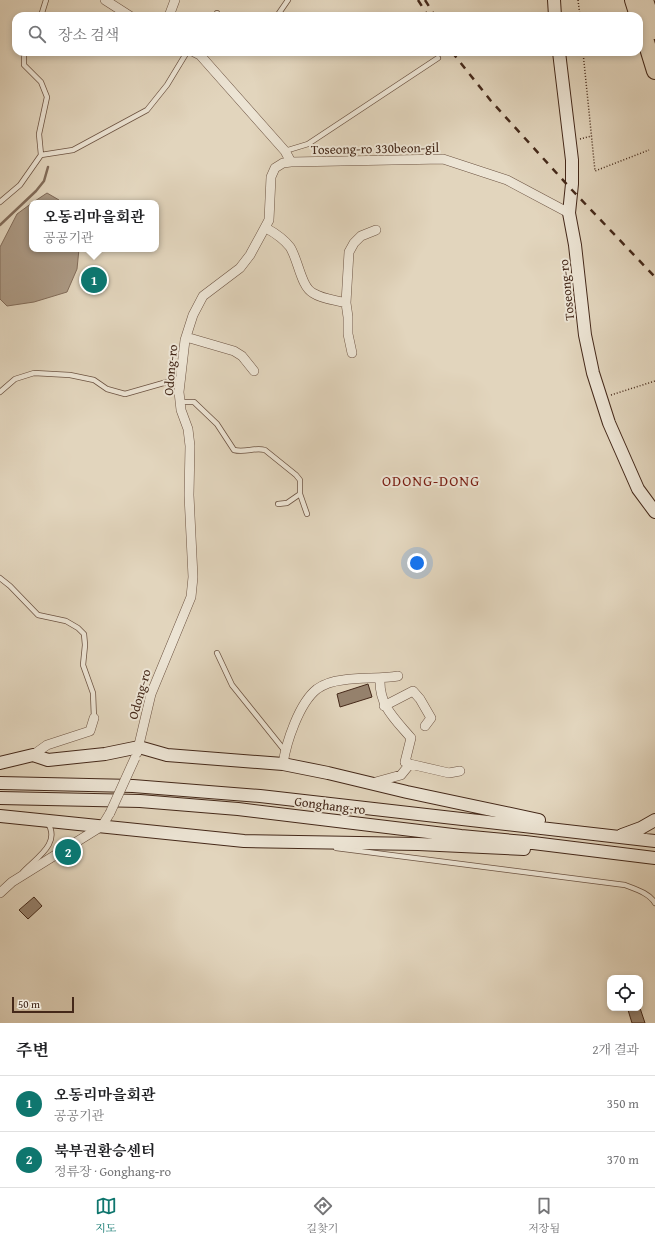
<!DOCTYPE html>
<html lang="ko">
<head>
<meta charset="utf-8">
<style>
	body { margin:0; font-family:"Gentium Book Plus","Noto Serif KR",serif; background:#f6f6f6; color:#202124 }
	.controls { position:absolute; right:12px; bottom:12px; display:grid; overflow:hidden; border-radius:8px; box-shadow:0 2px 6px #0003 }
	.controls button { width:36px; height:36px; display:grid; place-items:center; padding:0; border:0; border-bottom:1px solid #e0e0e0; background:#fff; color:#202124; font:20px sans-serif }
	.scale { position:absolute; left:12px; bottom:10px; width:62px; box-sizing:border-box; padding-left:4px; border:2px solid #442819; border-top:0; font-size:11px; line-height:14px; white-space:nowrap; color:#442819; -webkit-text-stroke:3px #ece4d4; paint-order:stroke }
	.you { position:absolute; left:417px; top:563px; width:14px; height:14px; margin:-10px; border:3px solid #fff; border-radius:50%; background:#1a73e8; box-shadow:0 0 0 6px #1a73e833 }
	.badge { display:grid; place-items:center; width:26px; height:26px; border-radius:50%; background:#0f766e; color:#fff; font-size:13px; font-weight:700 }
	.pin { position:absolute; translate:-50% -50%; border:2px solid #fff; box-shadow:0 1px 4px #0006 }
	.popup { position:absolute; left:29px; top:200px; width:130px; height:52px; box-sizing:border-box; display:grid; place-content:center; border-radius:8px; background:#fff; filter:drop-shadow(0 1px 3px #0005); font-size:13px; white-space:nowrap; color:#757577 }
	.popup b { font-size:15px; color:#202124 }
	.popup::after { content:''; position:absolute; left:50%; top:100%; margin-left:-8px; border:8px solid transparent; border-top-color:#fff }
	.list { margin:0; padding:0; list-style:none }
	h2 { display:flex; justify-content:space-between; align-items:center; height:52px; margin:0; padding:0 16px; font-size:17px }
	h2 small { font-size:13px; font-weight:400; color:#757577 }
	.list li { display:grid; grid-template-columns:26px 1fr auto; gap:12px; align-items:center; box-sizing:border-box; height:56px; padding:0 16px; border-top:1px solid #e0e0e0 }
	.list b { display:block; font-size:15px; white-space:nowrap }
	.list p { margin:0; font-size:13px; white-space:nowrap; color:#757577 }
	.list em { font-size:13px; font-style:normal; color:#757577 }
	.icon { flex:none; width:22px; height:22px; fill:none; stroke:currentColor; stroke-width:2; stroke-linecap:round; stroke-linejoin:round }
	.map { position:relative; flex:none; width:655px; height:1023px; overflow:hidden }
	.search { position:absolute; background:#fff; box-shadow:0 2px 6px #0003; left:12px; right:12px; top:12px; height:44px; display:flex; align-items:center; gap:10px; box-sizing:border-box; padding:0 14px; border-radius:12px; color:#757577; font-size:15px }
	.sheet { height:164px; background:#fff }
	nav { display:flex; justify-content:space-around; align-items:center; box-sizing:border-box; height:56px; border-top:1px solid #e0e0e0; background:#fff; font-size:11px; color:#757577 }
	nav a { display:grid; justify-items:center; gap:2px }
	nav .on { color:#0f766e }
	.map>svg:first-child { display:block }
	.water { fill:#ac9a85; stroke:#826c5a }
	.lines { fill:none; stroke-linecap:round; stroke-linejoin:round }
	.stream { stroke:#826c5a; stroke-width:2.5 }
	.building { fill:#96826e; stroke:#442819 }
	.lane-casing { stroke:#6c5342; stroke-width:6 }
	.street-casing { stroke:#6c5342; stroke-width:10 }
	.secondary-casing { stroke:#442819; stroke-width:14 }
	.highway-casing { stroke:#442819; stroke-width:18 }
	.path { stroke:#442819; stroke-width:1.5; stroke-dasharray:1 2; stroke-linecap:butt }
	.lane { stroke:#ece4d4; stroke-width:4.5 }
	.street { stroke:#ece4d4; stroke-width:9 }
	.secondary { stroke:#ece4d4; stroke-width:12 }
	.highway { stroke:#e2d5bd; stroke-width:16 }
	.rail { stroke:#442819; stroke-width:2.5; stroke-dasharray:7 7; stroke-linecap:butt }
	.street-bridge-casing { stroke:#6c5342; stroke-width:10; stroke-linecap:butt }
	.street-bridge { stroke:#ece4d4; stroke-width:9 }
	.labels { text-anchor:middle; stroke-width:4; stroke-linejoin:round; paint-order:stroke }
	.street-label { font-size:13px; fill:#442819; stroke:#ece4d4 }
	.quarter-label { font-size:15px; letter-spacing:1px; fill:#7a1f14; stroke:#ece4d4 }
</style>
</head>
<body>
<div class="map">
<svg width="655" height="1023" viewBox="0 0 655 1023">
	<rect width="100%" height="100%" fill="#e2d5bd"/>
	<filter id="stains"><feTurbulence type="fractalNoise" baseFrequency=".005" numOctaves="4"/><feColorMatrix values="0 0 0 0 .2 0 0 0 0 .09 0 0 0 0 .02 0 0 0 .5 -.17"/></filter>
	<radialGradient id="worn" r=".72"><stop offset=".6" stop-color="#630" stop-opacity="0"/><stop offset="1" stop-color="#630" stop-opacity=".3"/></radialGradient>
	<path class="water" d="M 47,193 L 59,200 L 60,203 L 32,203 Z
		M 32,203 L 32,249 L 79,249 L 77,269 L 67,292 L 34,302 L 7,306 L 0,299 L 0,247 L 17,214 Z"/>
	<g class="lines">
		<path class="stream" d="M 0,225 L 36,191 L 44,181 L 48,167"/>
	</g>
	<path class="building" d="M 368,684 L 372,697 L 340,707 L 337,694 Z
		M 34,897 L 42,906 L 28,919 L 19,910 Z
		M 635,1008 L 640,1008 L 645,1023 L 632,1023 L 628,1010 Z"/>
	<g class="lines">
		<g class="lane-casing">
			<path id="lane" d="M 217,13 L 217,16
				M 41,16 L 46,0
				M 277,16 L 288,0
				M 24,52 L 24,65 L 41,82 L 47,97 L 39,134 L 41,155
				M 285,151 L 308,144 L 438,58
				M 0,202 L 20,185 L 41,155 L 73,150 L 147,110 L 167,85 L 187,52
				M 0,392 L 15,379 L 34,373 L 70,375 L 94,380 L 107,389 L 125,394 L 181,378
				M 180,402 L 194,402 L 217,424 L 234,450 C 245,453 255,447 265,450 L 296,475 L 300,480 L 300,494 L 287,503 L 278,504
				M 300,494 L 307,514
				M 0,578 L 10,586 L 38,615 L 66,621 L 78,628 L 84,634 L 85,645 L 83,665 L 93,693 L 94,718
				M 217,653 L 232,685 L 285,751
				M 336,848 L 625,885 C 635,889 649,893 655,903
				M 23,872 C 36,858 62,843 47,822"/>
		</g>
		<g class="street-casing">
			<path id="street" d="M 105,0 L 130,16
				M 169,16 L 175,0
				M 194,52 L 200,55 L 285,151 L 291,162
				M 266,228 C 275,233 283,238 290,247 C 298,259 301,287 313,293 C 322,299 335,300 346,303
				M 186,337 L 234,351 L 242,356 L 254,371
				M 352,353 L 348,334 L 348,317 L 346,303 L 349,252 L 354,243 L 361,236 L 376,230
				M 384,706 L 413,691 L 420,699 L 431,718 L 425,726
				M 137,753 L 151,694 L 191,597 L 193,577 L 189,495 L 190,446 L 188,429 L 181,410 L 179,392 L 185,340 L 193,315 L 203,296 L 240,268 L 250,255 L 269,220 L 271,177 L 275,168 L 283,163 L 291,162 L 443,159 L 507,180 L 569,213
				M 33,755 L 47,745 L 90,731 L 94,718
				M 283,764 C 286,743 299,703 317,689 C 324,684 334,681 343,680 C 362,677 380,679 398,676
				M 410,764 L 449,773 L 460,771
				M 372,783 L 401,775 L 410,764 L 405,762 L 411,738 C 395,719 379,706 380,679
				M 0,893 L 12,882 L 102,826 L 110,813"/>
		</g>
		<g class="secondary-casing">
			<path id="secondary" d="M 554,0 L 555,16
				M 559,52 L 572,160 L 572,184 L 569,213 L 575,245 L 585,335 L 593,373 L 609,423 L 638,489 L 655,512
				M 0,763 L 33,755 L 48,760 L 105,754 L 139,747 L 167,755 L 283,764 L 328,773 L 407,792 L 539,820
				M 0,783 L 133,786 L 260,796 L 655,841
				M 0,798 L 140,801 L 238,809 L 461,836 L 525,842 L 655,858
				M 0,816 L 244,841 L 418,844 L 524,849
				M 622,835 L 641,828 L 655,820"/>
		</g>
		<g class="highway-casing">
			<path id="highway" d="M 633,0 L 638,16
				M 645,0 L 655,31
				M 639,19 L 655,71"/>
		</g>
		<path class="path" d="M 578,0 L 580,16
			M 583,52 L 595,171 L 649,150
			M 580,139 L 592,136
			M 611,395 L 655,381"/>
		<use href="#lane" class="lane"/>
		<use href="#street" class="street"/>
		<use href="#secondary" class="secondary"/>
		<use href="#highway" class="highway"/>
		<path class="rail" d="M 418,0 L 428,16
			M 425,0 L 435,16
			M 452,52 L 491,101 L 572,190 L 655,277"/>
		<g class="street-bridge-casing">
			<path id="street-bridge" d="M 110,813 L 135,758"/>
		</g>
		<use href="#street-bridge" class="street-bridge"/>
	</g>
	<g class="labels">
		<g class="street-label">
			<text transform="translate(375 148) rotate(-1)" y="5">Toseong-ro 330beon-gil</text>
			<text transform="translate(566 290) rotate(-96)" y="5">Toseong-ro</text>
			<text transform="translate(170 370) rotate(-85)" y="5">Odong-ro</text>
			<text transform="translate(139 694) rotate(-74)" y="5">Odong-ro</text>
			<text transform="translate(330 805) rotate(7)" y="5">Gonghang-ro</text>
		</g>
		<g class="quarter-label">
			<text x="431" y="486">ODONG-DONG</text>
		</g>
	</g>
	<rect width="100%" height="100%" filter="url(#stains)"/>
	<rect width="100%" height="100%" fill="url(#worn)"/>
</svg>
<div class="controls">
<button><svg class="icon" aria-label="locate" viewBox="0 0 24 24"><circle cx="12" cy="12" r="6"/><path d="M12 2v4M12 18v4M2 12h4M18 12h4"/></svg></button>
</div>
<div class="scale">50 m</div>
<div class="you"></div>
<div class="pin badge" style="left:94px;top:280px">1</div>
<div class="popup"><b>오동리마을회관</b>공공기관</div>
<div class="pin badge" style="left:68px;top:852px">2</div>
<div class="search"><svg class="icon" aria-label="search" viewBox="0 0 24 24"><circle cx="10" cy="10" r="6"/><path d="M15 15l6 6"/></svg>장소 검색</div>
</div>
<section class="sheet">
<h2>주변<small>2개 결과</small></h2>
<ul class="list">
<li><span class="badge">1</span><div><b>오동리마을회관</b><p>공공기관</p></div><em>350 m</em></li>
<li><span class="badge">2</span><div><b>북부권환승센터</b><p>정류장 · Gonghang-ro</p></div><em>370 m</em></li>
</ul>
</section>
<nav>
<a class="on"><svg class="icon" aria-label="map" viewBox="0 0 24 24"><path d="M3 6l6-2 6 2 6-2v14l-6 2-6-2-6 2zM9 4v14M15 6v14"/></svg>지도</a>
<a><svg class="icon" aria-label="directions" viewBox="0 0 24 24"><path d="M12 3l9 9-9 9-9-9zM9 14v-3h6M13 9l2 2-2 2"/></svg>길찾기</a>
<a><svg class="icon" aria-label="saved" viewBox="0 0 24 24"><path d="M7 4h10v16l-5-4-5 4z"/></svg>저장됨</a>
</nav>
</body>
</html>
